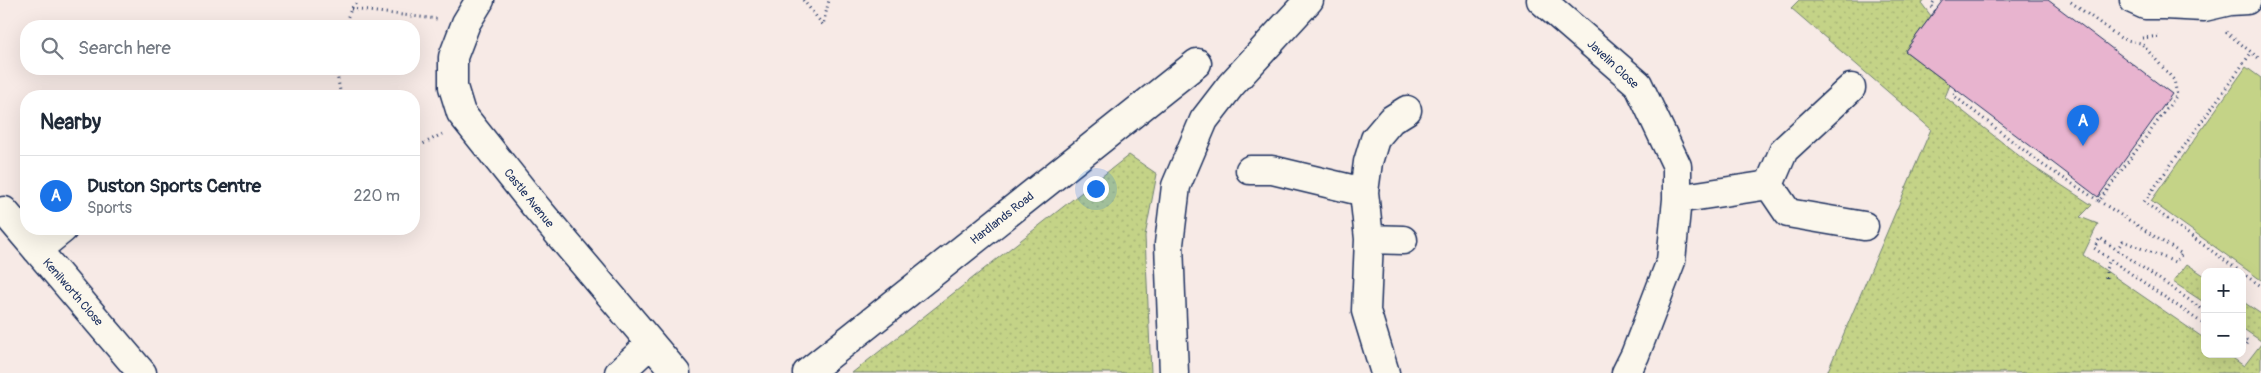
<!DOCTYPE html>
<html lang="en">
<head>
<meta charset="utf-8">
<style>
	body { margin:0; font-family:Pangolin,sans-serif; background:#f6f6f7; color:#1f2937 }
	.controls { position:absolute; right:15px; bottom:15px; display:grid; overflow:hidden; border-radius:10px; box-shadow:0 5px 20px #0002 }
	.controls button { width:45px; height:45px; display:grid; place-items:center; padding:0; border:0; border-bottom:1px solid #e0e1e3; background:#fff; color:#1f2937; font:25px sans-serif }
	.you { position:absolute; left:1095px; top:188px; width:18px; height:18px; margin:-12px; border:4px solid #fff; border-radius:50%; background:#1a73e8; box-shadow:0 0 0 8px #1a73e833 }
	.badge { display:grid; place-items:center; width:32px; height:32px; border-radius:50%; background:#1a73e8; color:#fff; font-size:16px; font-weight:700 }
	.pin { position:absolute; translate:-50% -41px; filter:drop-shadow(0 1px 2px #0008) }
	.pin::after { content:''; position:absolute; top:26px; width:18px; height:15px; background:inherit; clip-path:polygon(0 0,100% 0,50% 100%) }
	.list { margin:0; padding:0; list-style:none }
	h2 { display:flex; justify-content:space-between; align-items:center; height:65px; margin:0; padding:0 20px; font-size:21px }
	h2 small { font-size:16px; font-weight:400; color:#747a83 }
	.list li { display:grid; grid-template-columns:32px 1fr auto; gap:15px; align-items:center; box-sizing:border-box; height:80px; padding:0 20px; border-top:1px solid #e0e1e3 }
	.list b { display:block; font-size:19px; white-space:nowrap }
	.list p { margin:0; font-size:16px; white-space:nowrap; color:#747a83 }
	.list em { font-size:16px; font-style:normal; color:#747a83 }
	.icon { flex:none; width:28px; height:28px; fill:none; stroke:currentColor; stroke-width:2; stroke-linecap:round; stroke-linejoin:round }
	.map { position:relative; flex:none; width:2261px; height:373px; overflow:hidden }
	.search { position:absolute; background:#fff; box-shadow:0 5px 20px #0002; left:20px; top:20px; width:400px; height:55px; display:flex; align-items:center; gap:12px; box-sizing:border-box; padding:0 18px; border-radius:20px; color:#747a83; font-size:19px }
	.panel { position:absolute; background:#fff; box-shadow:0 5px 20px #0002; left:20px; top:90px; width:400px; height:145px; border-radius:20px }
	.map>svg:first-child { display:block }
	.grass { fill:url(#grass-dots); stroke:#708172 }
	.garden { fill:#c4d387; stroke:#708172 }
	.building { fill:#e8b4cf; stroke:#1b2f5e }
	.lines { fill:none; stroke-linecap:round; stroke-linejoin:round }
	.minor-casing { stroke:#1b2f5e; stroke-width:31 }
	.path { stroke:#1b2f5e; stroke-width:3; stroke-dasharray:1 4; stroke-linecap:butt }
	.minor { stroke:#fbf7ec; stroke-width:28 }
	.labels { text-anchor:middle; stroke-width:4.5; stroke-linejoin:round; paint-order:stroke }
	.street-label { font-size:12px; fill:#1b2f5e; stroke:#fbf7ec }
</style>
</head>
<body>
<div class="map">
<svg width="2261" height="373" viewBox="0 0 2261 373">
	<defs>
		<pattern id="grass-dots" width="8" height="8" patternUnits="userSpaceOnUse" patternTransform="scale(1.25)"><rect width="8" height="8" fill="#c4d387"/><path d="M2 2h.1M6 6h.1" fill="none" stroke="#a8b577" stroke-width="1.8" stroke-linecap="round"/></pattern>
	</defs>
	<rect width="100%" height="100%" fill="#f7eae6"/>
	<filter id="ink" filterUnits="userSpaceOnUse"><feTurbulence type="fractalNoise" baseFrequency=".02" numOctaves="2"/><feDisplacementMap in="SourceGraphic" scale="10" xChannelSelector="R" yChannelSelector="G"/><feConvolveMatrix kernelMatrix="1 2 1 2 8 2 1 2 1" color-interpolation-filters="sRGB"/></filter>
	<g filter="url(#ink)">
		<path class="grass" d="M 1799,0 L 1925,0 L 1922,4 L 1931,16 L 1905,51 L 1950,85 L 1945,97 L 2032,166 L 2092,205 L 2080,217 L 2098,224 L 2083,255 L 2205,339 L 2205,354 L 2227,354 L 2244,366 L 2261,344 L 2261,373 L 1827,373 L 1931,129 L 1791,8 Z
			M 1129,155 L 1157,174 L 1145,236 L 1151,373 L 852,373 Z
			M 2187,264 L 2205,276 L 2205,303 L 2173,282 Z
			M 2242,301 L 2261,314 L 2261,341 L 2242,328 Z"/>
		<path class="garden" d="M 2246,67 L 2261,78 L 2261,280 L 2151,201 Z"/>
		<path class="building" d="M 1943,0 L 2048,0 L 2172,94 L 2098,197 L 1905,51 Z"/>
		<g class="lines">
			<g class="minor-casing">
				<path id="minor" d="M 480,0 L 466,23 L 453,57 L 453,87 L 461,113 L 535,206 L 676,373
					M 1541,0 L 1638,84 L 1677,166 L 1677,199 L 1671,261 L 1635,355 L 1626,373
					M 2134,0 L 2145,5 L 2165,5 L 2168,0
					M 2165,5 L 2204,7 L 2230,1 L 2247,0
					M 1250,170 L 1272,170 L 1364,192
					M 1769,185 L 1784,150 L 1851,88
					M 1769,185 L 1788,213 L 1864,226
					M 1677,199 L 1769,185
					M 4,211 L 142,373
					M 1369,239 L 1403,240
					M 37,250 L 63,229
					M 619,373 L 650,344
					M 807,373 L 1197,63
					M 1174,373 L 1169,244 L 1176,186 L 1204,120 L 1231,85 L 1309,0
					M 1385,373 L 1366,311 L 1369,239 L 1364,192 L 1368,162 L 1375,139 L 1391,120 L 1407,110"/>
			</g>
			<path class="path" d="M 803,0 L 823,25 L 829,0
				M 351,9 L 437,19
				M 1935,11 L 1931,6 L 1935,0
				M 344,26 L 351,9 L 358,0
				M 2226,32 L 2261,60
				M 2142,38 L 2161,36
				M 336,69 L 341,96
				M 1957,90 L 1953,95 L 2043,165 L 2099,201 L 2177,95 L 2174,80 L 2141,43 L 2122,39 L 2068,0
				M 414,145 L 421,145 L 442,134
				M 2099,201 L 2182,254 L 2175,262 L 2123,241 L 2117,249
				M 2241,272 L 2144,202 L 2251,53
				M 2242,273 L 2261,286
				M 2106,278 L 2106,269 L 2110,259
				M 2205,311 L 2100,238 L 2094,248 L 2205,325
				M 2242,337 L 2248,341 L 2242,350"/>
			<use href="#minor" class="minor"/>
		</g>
	</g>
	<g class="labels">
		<g class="street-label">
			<text transform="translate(1613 64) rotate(43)" y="4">Javelin Close</text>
			<text transform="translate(529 198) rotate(51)" y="4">Castle Avenue</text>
			<text transform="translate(1002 218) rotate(-38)" y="4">Hardlands Road</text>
			<text transform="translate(73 292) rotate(49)" y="4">Kenilworth Close</text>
		</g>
	</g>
</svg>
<div class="controls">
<button>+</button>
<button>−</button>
</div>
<div class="you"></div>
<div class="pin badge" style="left:2083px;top:146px">A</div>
<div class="search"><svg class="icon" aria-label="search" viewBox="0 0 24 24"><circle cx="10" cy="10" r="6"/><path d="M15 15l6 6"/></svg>Search here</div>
<section class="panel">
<h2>Nearby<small></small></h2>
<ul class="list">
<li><span class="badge">A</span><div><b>Duston Sports Centre</b><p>Sports</p></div><em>220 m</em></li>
</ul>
</section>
</div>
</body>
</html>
